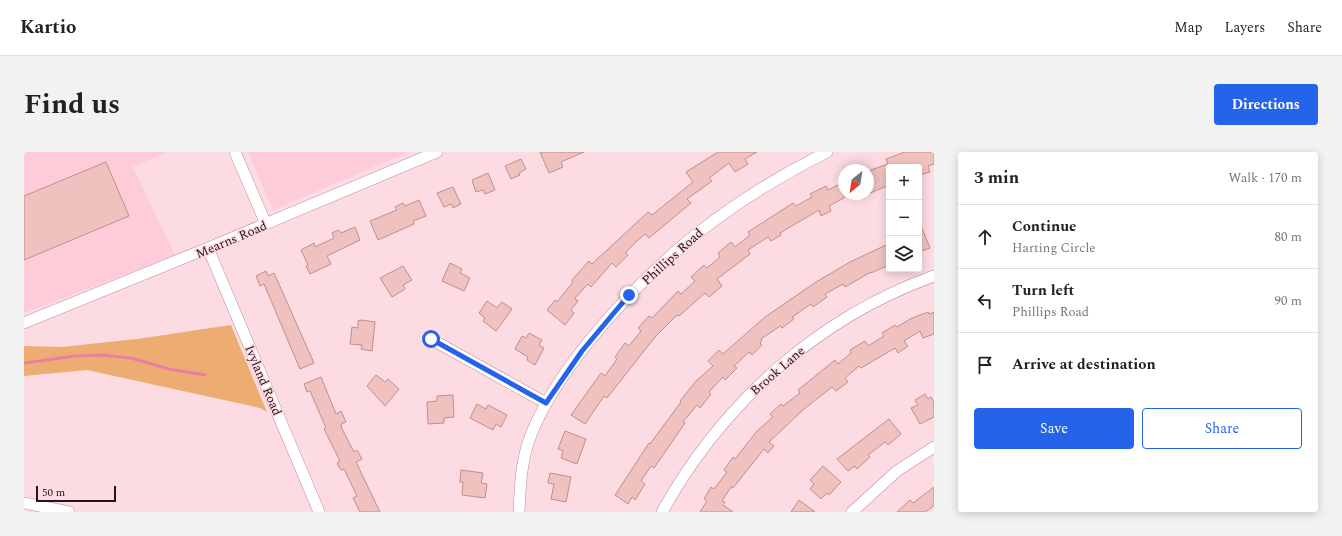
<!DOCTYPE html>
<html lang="en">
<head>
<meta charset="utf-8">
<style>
	body { margin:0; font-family:Spectral,serif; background:#f2f2f2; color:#222 }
	.controls { position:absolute; right:12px; top:12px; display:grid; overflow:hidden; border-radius:4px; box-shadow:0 2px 10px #0003 }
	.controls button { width:36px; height:36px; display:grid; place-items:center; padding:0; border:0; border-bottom:1px solid #e0e0e0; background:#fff; color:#222; font:20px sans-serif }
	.compass { position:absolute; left:814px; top:12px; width:36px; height:36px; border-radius:50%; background:#fff; box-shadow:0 2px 10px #0003; rotate:210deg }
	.scale { position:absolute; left:12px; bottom:10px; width:80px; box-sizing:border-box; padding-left:4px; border:2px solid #271419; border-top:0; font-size:11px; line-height:14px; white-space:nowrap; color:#271419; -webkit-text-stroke:3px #fcdbe2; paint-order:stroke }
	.stop { position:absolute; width:12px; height:12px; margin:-9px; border:3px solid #2563eb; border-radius:50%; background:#fff }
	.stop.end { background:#2563eb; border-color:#fff; box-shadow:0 1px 4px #0008 }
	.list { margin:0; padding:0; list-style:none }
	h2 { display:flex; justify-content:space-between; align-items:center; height:52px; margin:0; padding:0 16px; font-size:17px }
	h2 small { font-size:13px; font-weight:400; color:#767676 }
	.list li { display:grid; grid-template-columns:26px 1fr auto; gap:12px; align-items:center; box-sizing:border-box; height:64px; padding:0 16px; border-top:1px solid #e0e0e0 }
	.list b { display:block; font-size:15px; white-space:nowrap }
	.list p { margin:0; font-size:13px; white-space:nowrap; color:#767676 }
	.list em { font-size:13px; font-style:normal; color:#767676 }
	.actions { display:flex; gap:8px; padding:12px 16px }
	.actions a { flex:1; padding:9px 0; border:1px solid #2563eb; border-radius:4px; text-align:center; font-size:14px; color:#2563eb }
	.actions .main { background:#2563eb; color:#fff }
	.icon { flex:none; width:22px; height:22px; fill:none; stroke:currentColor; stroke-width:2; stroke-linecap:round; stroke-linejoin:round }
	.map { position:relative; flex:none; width:910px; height:360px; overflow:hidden; border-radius:4px }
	header { display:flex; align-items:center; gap:24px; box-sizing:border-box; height:56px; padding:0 20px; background:#fff; border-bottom:1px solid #e0e0e0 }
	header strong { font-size:19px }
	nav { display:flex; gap:22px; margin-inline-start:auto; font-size:14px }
	.intro { display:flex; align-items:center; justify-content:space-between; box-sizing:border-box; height:96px; padding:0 24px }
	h1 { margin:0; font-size:28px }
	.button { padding:10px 18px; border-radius:4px; background:#2563eb; color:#fff; font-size:14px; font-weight:700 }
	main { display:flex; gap:24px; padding:0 24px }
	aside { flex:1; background:#fff; border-radius:4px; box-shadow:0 2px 10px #0003 }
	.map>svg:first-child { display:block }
	.built { fill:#feccd8 }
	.green { fill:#edac72 }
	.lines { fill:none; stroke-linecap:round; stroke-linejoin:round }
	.stream { stroke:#e9809f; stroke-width:3 }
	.building { fill:#f0c2bf; stroke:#c18e8b }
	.minor-casing { stroke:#bf8c99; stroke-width:12 }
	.minor { stroke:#fff; stroke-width:11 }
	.route { stroke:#2563eb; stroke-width:5 }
	.labels { text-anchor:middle; stroke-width:3; stroke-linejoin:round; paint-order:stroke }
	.street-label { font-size:13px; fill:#271419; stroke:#fcdbe2 }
</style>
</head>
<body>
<header>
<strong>Kartio</strong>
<nav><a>Map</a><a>Layers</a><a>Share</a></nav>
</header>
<div class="intro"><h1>Find us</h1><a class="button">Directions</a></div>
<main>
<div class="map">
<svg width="910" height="360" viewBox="0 0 910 360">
	<rect width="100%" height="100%" fill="#fcdbe2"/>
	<path class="built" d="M 0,0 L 143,0 L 109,15 L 151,103 L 0,161 Z
		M 224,0 L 384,0 L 249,58 Z"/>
	<path class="green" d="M 207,173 L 243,260 L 236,256 L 63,218 L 0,224 L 0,194 L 38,195 L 113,187 Z"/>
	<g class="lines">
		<path class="stream" d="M 0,211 L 51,204 L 78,203 L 107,206 L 145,217 L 181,223"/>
	</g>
	<path class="building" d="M 516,0 L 560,0 L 537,10 L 539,15 L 525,21 Z
		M 694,0 L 733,0 L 721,7 L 724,12 L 711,20 L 705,11 L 685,26 L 688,29 L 663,47 L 667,51 L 625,86 L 621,82 L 614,88 L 601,101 L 604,103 L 592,115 L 588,111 L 567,135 L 564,132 L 551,146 L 554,149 L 547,158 L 550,161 L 541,173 L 523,158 L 531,148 L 533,150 L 549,130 L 548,128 L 565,109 L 568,112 L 624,60 L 628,63 L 669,30 L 662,20 Z
		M 881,0 L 910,0 L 910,12 L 904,14 L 906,20 L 895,23 L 895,15 L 865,15 L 865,33 L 844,42 L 844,19 L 864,12 L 862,7 Z
		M 497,7 L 502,17 L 495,21 L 496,23 L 487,27 L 481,14 Z
		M 82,10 L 105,64 L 0,108 L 0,44 Z
		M 464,21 L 471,38 L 461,42 L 459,38 L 452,40 L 448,28 Z
		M 820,30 L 820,46 L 805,54 L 807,59 L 797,64 L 795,58 L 756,81 L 757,83 L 747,89 L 744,85 L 724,98 L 726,102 L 693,127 L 698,134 L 685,145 L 681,141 L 655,164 L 653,163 L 631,185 L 583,246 L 580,244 L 561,272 L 547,263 L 577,221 L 581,224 L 593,207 L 591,205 L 601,191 L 605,194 L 617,179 L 614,176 L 625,164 L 628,166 L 654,139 L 657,142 L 671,129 L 667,125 L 680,113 L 683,116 L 696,105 L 694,101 L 707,90 L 711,95 L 726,83 L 724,80 L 769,51 L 772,54 L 788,45 L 786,42 L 802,34 L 804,38 Z
		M 429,35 L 437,52 L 429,56 L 427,52 L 420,55 L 413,41 Z
		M 395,48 L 402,64 L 389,69 L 390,72 L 354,88 L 346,69 L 373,58 L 371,55 L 379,51 L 381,54 Z
		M 895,69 L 906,96 L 895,100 Z
		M 331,75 L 336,88 L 303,104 L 307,112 L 286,122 L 282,114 L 284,113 L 277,98 L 290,91 L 291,95 L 310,86 L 308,81 L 315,78 L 317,81 Z
		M 862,93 L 865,99 L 865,113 L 847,121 L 847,120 L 821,135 L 819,132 L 801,142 L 803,145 L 789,155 L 787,152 L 768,165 L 770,167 L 758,176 L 756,174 L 737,187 L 738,188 L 736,191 L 738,193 L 728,203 L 725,200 L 710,214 L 713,216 L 701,228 L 699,225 L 685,240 L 687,242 L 676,256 L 673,253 L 659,270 L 661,271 L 630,316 L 627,314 L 617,329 L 621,332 L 611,348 L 608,345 L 604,352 L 591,343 L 625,291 L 626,292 L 657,250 L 656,249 L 672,229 L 689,214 L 684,209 L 695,198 L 699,202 L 741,165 L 792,130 L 826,110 Z
		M 426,111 L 438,117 L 436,121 L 446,126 L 440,139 L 418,129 Z
		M 379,114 L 388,128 L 379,133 L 381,137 L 368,145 L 356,126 Z
		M 242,119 L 244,124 L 250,121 L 290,211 L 276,217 L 240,132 L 236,134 L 232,124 Z
		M 463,149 L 473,156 L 478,150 L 488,157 L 472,179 L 459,169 L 461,166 L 455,161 Z
		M 904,160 L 905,162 L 910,160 L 910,182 L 899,186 L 896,179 L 880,189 L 884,194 L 874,201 L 871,196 L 837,216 L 835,214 L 821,226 L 824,230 L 812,239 L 808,235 L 780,257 L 745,290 L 750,294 L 744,301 L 740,297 L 709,336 L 707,335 L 698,349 L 701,350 L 699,353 L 709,360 L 676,360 L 683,349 L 680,347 L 687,335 L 690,337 L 703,320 L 700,318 L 709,305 L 711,307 L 733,279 L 749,265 L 746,262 L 757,252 L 759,254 L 776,241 L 774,238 L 811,208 L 814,212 L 827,201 L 826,198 L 841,189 L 844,194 L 860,184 L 858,181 L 871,173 L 873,175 L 886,167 Z
		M 337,168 L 351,170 L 348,199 L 337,197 L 338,193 L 326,192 L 328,175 L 334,176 L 334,169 Z
		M 505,181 L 518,188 L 515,193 L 520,196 L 511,213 L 503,208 L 504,205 L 491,197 L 498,184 L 502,186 Z
		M 352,223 L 361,230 L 364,227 L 375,237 L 361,254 L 343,234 Z
		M 297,225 L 312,262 L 317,259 L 322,270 L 317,272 L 318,277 L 330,300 L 333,298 L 338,307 L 332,310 L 356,360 L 336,360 L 329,346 L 333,344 L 320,317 L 317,318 L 313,311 L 316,309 L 300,277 L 302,276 L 286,239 L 283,240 L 280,232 Z
		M 901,242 L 904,247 L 907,245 L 910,250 L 910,265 L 896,272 L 887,256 L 894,253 L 891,248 Z
		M 429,243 L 430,265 L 420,266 L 420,271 L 404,272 L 403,250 L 413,249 L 413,244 Z
		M 453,252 L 462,257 L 464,253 L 483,263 L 477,275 L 472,272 L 469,278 L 446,266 Z
		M 865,267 L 877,282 L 864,293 L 861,290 L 844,303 L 846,305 L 833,317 L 831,314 L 824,319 L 813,307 Z
		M 541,279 L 562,287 L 553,312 L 537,306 L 539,299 L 534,297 Z
		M 799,314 L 817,330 L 805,343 L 803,341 L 797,347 L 786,337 L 790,332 L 786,328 Z
		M 437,318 L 459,321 L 457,331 L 463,332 L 461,346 L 438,343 L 439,330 L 436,330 Z
		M 526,321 L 547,325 L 542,350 L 527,347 L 530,332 L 524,331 Z
		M 910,335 L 910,354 L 901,360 L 873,360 L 886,348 L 889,351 Z
		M 775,348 L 791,360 L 767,360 Z"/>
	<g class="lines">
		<g class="minor-casing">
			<path id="minor" d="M 211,0 L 242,72
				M 184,96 L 295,360
				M 0,171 L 184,96 L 413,0
				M 407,187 L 522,251
				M 0,351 L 45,360
				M 495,360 C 496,337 497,313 504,291 C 517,253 541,219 566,188 C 634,105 707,48 803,0
				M 638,360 C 698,252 793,166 910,124
				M 828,360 L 873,319 L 910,295"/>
		</g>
		<use href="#minor" class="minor"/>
	</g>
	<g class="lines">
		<path class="route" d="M 407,187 L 522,251 L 558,199 L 605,143"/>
	</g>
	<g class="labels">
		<g class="street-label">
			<text transform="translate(207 87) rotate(-23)" y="5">Mearns Road</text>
			<text transform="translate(648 104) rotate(-42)" y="5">Phillips Road</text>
			<text transform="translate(753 218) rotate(-41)" y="5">Brook Lane</text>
			<text transform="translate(240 228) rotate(67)" y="5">Ivyland Road</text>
		</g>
	</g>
</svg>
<div class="controls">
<button>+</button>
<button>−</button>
<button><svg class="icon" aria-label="layers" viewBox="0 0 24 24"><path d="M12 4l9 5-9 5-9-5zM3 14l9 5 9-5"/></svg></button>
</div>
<svg class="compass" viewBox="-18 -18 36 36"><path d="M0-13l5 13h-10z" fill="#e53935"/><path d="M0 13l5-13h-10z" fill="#767676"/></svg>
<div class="scale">50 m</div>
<div class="stop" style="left:407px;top:187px"></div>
<div class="stop end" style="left:605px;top:143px"></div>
</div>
<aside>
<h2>3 min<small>Walk · 170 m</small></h2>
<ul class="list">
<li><svg class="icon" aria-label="ahead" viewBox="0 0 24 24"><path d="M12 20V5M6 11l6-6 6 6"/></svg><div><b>Continue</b><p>Harting Circle</p></div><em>80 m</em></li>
<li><svg class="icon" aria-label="left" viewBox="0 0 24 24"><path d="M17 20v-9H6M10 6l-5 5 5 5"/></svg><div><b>Turn left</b><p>Phillips Road</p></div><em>90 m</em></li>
<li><svg class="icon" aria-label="arrive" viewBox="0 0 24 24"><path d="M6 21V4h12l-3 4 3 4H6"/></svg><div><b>Arrive at destination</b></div></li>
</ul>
<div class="actions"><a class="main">Save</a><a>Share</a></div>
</aside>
</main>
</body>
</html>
